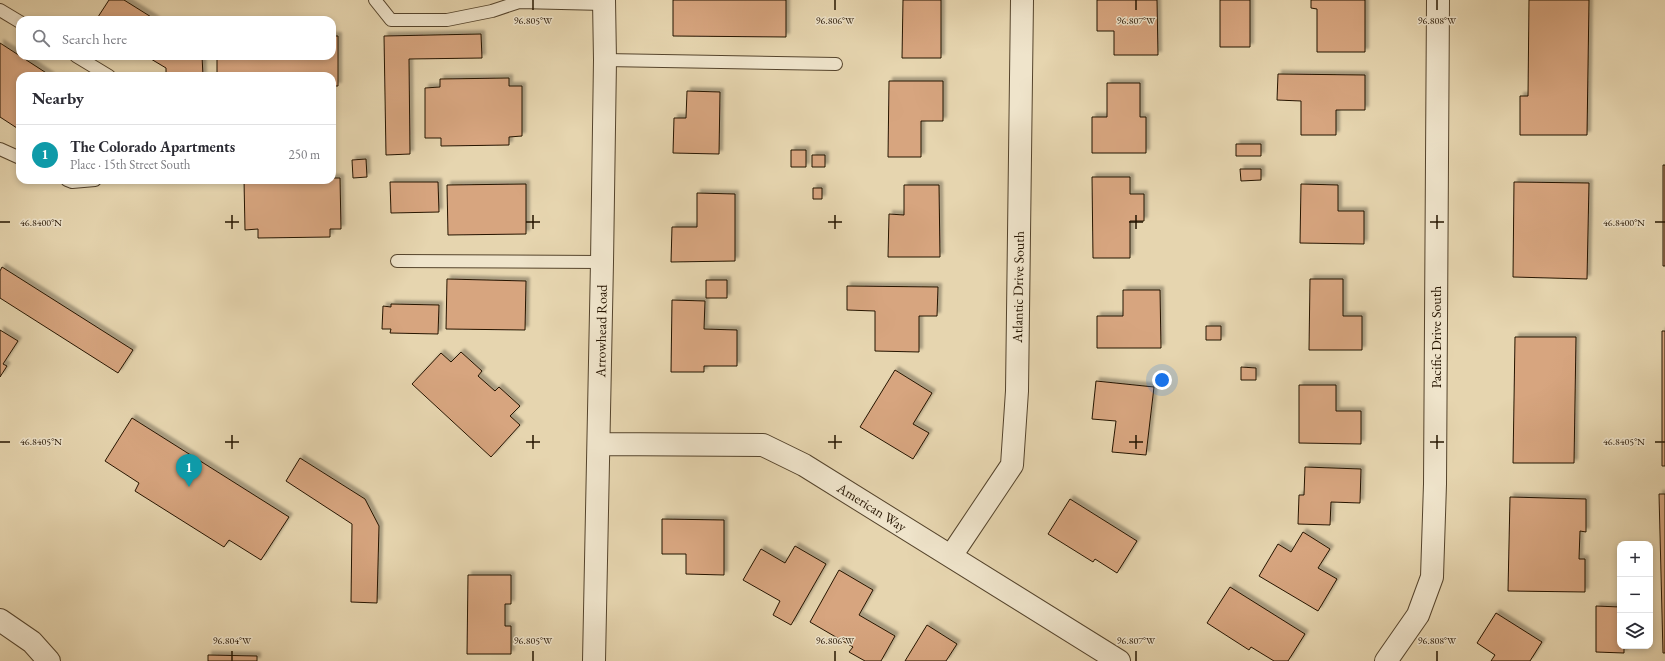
<!DOCTYPE html>
<html lang="en">
<head>
<meta charset="utf-8">
<style>
	body { margin:0; font-family:"EB Garamond",serif; background:#f7f7f7; color:#2b2b33 }
	.controls { position:absolute; right:12px; bottom:12px; display:grid; overflow:hidden; border-radius:8px; box-shadow:0 2px 6px #0003 }
	.controls button { width:36px; height:36px; display:grid; place-items:center; padding:0; border:0; border-bottom:1px solid #e1e1e2; background:#fff; color:#2b2b33; font:20px sans-serif }
	.you { position:absolute; left:1162px; top:380px; width:14px; height:14px; margin:-10px; border:3px solid #fff; border-radius:50%; background:#1a73e8; box-shadow:0 0 0 6px #1a73e833 }
	.badge { display:grid; place-items:center; width:26px; height:26px; border-radius:50%; background:#8f2418; color:#fff; font-size:13px; font-weight:700 }
	.pin { position:absolute; translate:-50% -33px; filter:drop-shadow(0 1px 2px #0008) }
	.pin::after { content:''; position:absolute; top:21px; width:14px; height:12px; background:inherit; clip-path:polygon(0 0,100% 0,50% 100%) }
	.list { margin:0; padding:0; list-style:none }
	h2 { display:flex; justify-content:space-between; align-items:center; height:52px; margin:0; padding:0 16px; font-size:17px }
	h2 small { font-size:13px; font-weight:400; color:#7c7c81 }
	.list li { display:grid; grid-template-columns:26px 1fr auto; gap:12px; align-items:center; box-sizing:border-box; height:60px; padding:0 16px; border-top:1px solid #e1e1e2 }
	.list b { display:block; font-size:15px; white-space:nowrap }
	.list p { margin:0; font-size:13px; white-space:nowrap; color:#7c7c81 }
	.list em { font-size:13px; font-style:normal; color:#7c7c81 }
	.icon { flex:none; width:22px; height:22px; fill:none; stroke:currentColor; stroke-width:2; stroke-linecap:round; stroke-linejoin:round }
	.map { position:relative; flex:none; width:1665px; height:661px; overflow:hidden }
	.search { position:absolute; background:#fff; box-shadow:0 2px 6px #0003; left:16px; top:16px; width:320px; height:44px; display:flex; align-items:center; gap:10px; box-sizing:border-box; padding:0 14px; border-radius:12px; color:#7c7c81; font-size:15px }
	.panel { position:absolute; background:#fff; box-shadow:0 2px 6px #0003; left:16px; top:72px; width:320px; height:112px; border-radius:12px }
	.map>svg:first-child { display:block }
	.building { fill:#d7a57f; stroke:#251400; filter:url(#shadow) }
	.lines { fill:none; stroke-linecap:round; stroke-linejoin:round }
	.service-casing { stroke:#55442c; stroke-width:14 }
	.minor-casing { stroke:#55442c; stroke-width:24 }
	.service { stroke:#efe4cb; stroke-width:12 }
	.minor { stroke:#efe4cb; stroke-width:22 }
	.ticks { fill:none; stroke:#251400; stroke-width:1.5 }
	.labels { text-anchor:middle; stroke-width:3; stroke-linejoin:round; paint-order:stroke }
	.street-label { font-size:14px; fill:#251400; stroke:#efe4cb }
	.ticks-label { font-size:10px; text-anchor:middle; fill:#251400; stroke:#efe4cb; stroke-width:3; stroke-linejoin:round; paint-order:stroke }
</style>
</head>
<body>
<div class="map">
<svg width="1665" height="661" viewBox="0 0 1665 661">
	<defs>
		<filter id="shadow"><feDropShadow dx="3.5" dy="-3.5" stdDeviation="1" flood-color="#0004"/></filter>
	</defs>
	<rect width="100%" height="100%" fill="#e6d5af"/>
	<filter id="stains"><feTurbulence type="fractalNoise" baseFrequency=".005" numOctaves="4"/><feColorMatrix values="0 0 0 0 .2 0 0 0 0 .09 0 0 0 0 .02 0 0 0 .5 -.17"/></filter>
	<radialGradient id="worn" r=".72"><stop offset=".6" stop-color="#630" stop-opacity="0"/><stop offset="1" stop-color="#630" stop-opacity=".3"/></radialGradient>
	<path class="building" d="M 109,0 L 124,0 L 156,20 L 96,20 Z
		M 673,0 L 786,0 L 786,37 L 673,36 Z
		M 903,0 L 941,0 L 941,58 L 902,58 Z
		M 1097,0 L 1157,0 L 1158,55 L 1114,55 L 1114,31 L 1097,31 Z
		M 1220,0 L 1250,0 L 1250,47 L 1220,47 Z
		M 1311,0 L 1365,0 L 1365,52 L 1317,52 L 1317,9 L 1311,8 Z
		M 1529,0 L 1589,0 L 1587,135 L 1520,135 L 1520,96 L 1528,96 Z
		M 481,34 L 482,58 L 409,59 L 410,154 L 386,155 L 384,36 Z
		M 332,36 L 338,36 L 338,86 L 332,86 L 332,76 L 217,76 L 217,56 L 332,56 Z
		M 0,43 L 51,76 L 20,76 L 20,130 L 0,117 Z
		M 146,56 L 202,56 L 203,76 L 166,76 L 166,68 Z
		M 1278,74 L 1365,75 L 1365,110 L 1336,110 L 1336,135 L 1301,135 L 1301,101 L 1277,100 Z
		M 509,78 L 509,86 L 522,86 L 522,136 L 509,137 L 509,145 L 441,146 L 441,138 L 425,138 L 425,88 L 440,87 L 440,79 Z
		M 889,81 L 943,81 L 943,121 L 921,121 L 921,157 L 888,157 Z
		M 1107,83 L 1140,83 L 1140,117 L 1146,117 L 1146,153 L 1092,153 L 1092,117 L 1107,117 Z
		M 687,91 L 720,92 L 719,154 L 673,153 L 674,118 L 686,118 Z
		M 1236,144 L 1261,144 L 1261,156 L 1236,156 Z
		M 791,150 L 806,150 L 806,167 L 791,167 Z
		M 812,155 L 825,155 L 825,167 L 812,167 Z
		M 366,159 L 367,177 L 353,178 L 352,160 Z
		M 1663,165 L 1665,165 L 1665,266 L 1663,266 Z
		M 1240,169 L 1261,169 L 1261,180 L 1241,181 Z
		M 1092,177 L 1130,177 L 1130,194 L 1144,194 L 1144,221 L 1130,221 L 1130,258 L 1093,258 Z
		M 332,178 L 340,178 L 341,229 L 330,229 L 330,237 L 258,238 L 258,229 L 245,230 L 244,180 L 332,180 Z
		M 390,182 L 438,182 L 439,212 L 391,213 Z
		M 1514,182 L 1589,183 L 1587,279 L 1513,277 Z
		M 526,184 L 526,234 L 448,235 L 447,185 Z
		M 1301,184 L 1338,185 L 1338,211 L 1364,211 L 1364,244 L 1300,243 Z
		M 904,185 L 939,185 L 940,257 L 888,257 L 889,214 L 904,215 Z
		M 813,188 L 822,188 L 822,199 L 813,199 Z
		M 697,193 L 735,194 L 735,261 L 671,262 L 672,227 L 697,227 Z
		M 2,267 L 133,350 L 118,373 L 0,298 L 0,271 Z
		M 447,279 L 526,281 L 525,330 L 446,329 Z
		M 1310,279 L 1343,279 L 1343,316 L 1362,316 L 1362,350 L 1309,350 Z
		M 706,280 L 727,280 L 727,298 L 706,298 Z
		M 847,286 L 938,287 L 937,316 L 919,316 L 919,352 L 875,351 L 875,311 L 847,310 Z
		M 1123,290 L 1160,290 L 1161,348 L 1097,348 L 1097,316 L 1123,316 Z
		M 672,300 L 705,301 L 704,329 L 737,330 L 737,366 L 704,366 L 704,372 L 671,372 Z
		M 391,304 L 439,305 L 438,334 L 390,333 L 391,329 L 382,329 L 383,306 L 391,307 Z
		M 1206,326 L 1221,326 L 1221,340 L 1206,340 Z
		M 0,330 L 18,341 L 3,364 L 7,366 L 0,377 Z
		M 1662,331 L 1665,331 L 1665,466 L 1662,466 Z
		M 1515,337 L 1576,337 L 1574,463 L 1513,463 Z
		M 461,352 L 482,371 L 478,376 L 495,391 L 499,387 L 520,406 L 510,416 L 520,425 L 491,457 L 412,384 L 441,353 L 451,362 Z
		M 1241,367 L 1256,368 L 1256,380 L 1241,380 Z
		M 895,370 L 932,393 L 913,424 L 929,433 L 913,459 L 860,427 Z
		M 1096,381 L 1154,387 L 1146,455 L 1112,452 L 1116,421 L 1092,419 Z
		M 1299,385 L 1336,385 L 1336,411 L 1361,411 L 1361,444 L 1299,443 Z
		M 132,418 L 289,517 L 261,560 L 229,540 L 224,547 L 135,491 L 139,483 L 105,461 Z
		M 300,458 L 365,499 L 379,526 L 377,603 L 351,602 L 352,524 L 286,481 Z
		M 1305,467 L 1361,469 L 1360,503 L 1331,502 L 1330,525 L 1298,524 L 1299,495 L 1304,495 Z
		M 1659,494 L 1665,494 L 1665,653 L 1663,653 Z
		M 1510,497 L 1586,499 L 1586,532 L 1580,531 L 1579,559 L 1585,559 L 1585,592 L 1508,591 Z
		M 1070,499 L 1137,541 L 1117,573 L 1095,559 L 1093,562 L 1048,534 Z
		M 662,519 L 724,520 L 724,575 L 686,574 L 686,554 L 662,554 Z
		M 1303,532 L 1330,549 L 1318,568 L 1337,579 L 1318,611 L 1259,576 L 1278,544 L 1291,552 Z
		M 795,546 L 826,564 L 791,625 L 773,615 L 780,601 L 743,580 L 761,549 L 785,563 Z
		M 839,570 L 873,590 L 859,615 L 895,636 L 881,661 L 865,661 L 849,652 L 853,647 L 810,622 Z
		M 468,575 L 511,575 L 511,604 L 505,604 L 505,626 L 511,626 L 511,654 L 467,654 Z
		M 1230,587 L 1305,634 L 1288,661 L 1274,661 L 1251,647 L 1249,650 L 1207,623 Z
		M 1596,606 L 1620,607 L 1620,646 L 1624,646 L 1624,653 L 1596,652 Z
		M 1496,613 L 1542,642 L 1530,661 L 1491,661 L 1495,655 L 1477,643 Z
		M 927,625 L 957,644 L 946,661 L 905,661 Z
		M 208,655 L 257,656 L 257,661 L 208,661 Z"/>
	<g class="lines">
		<g class="service-casing">
			<path id="service" d="M 375,0 L 391,20 L 447,20 L 492,11 L 519,2 L 604,4
				M 0,10 L 20,22
				M 76,56 L 109,76
				M 605,60 L 836,64
				M 0,149 L 20,158
				M 67,180 L 72,182 L 95,180
				M 397,261 L 602,262"/>
		</g>
		<g class="minor-casing">
			<path id="minor" d="M 599,444 L 763,445 L 804,465 L 1119,661
				M 951,556 L 1012,465 L 1017,391 L 1022,0
				M 0,620 L 32,642 L 49,661
				M 594,661 L 602,262 L 605,60 L 604,0
				M 1386,661 L 1418,615 L 1432,577 L 1435,484 L 1438,0"/>
		</g>
		<use href="#service" class="service"/>
		<use href="#minor" class="minor"/>
	</g>
	<path class="ticks" d="M 533,0 L 533,10M 835,0 L 835,10M 1136,0 L 1136,10M 1437,0 L 1437,10M 232,215 L 232,229M 533,215 L 533,229M 835,215 L 835,229M 1136,215 L 1136,229M 1437,215 L 1437,229M 0,222 L 10,222M 225,222 L 239,222M 526,222 L 540,222M 828,222 L 842,222M 1129,222 L 1143,222M 1430,222 L 1444,222M 1655,222 L 1665,222M 232,435 L 232,449M 533,435 L 533,449M 835,435 L 835,449M 1136,435 L 1136,449M 1437,435 L 1437,449M 0,442 L 10,442M 225,442 L 239,442M 526,442 L 540,442M 828,442 L 842,442M 1129,442 L 1143,442M 1430,442 L 1444,442M 1655,442 L 1665,442M 232,651 L 232,661M 533,651 L 533,661M 835,651 L 835,661M 1136,651 L 1136,661M 1437,651 L 1437,661"/>
	<g class="labels">
		<g class="street-label">
			<text transform="translate(1018 287) rotate(-89)" y="5">Atlantic Drive South</text>
			<text transform="translate(601 331) rotate(-89)" y="5">Arrowhead Road</text>
			<text transform="translate(1436 337) rotate(-90)" y="5">Pacific Drive South</text>
			<text transform="translate(872 507) rotate(32)" y="5">American Way</text>
		</g>
	</g>
	<g class="ticks-label">
		<text x="533" y="24">96.805°W</text>
		<text x="835" y="24">96.806°W</text>
		<text x="1136" y="24">96.807°W</text>
		<text x="1437" y="24">96.808°W</text>
		<text x="1624" y="226">46.8400°N</text>
		<text x="41" y="226">46.8400°N</text>
		<text x="1624" y="445">46.8405°N</text>
		<text x="41" y="445">46.8405°N</text>
		<text x="232" y="644">96.804°W</text>
		<text x="533" y="644">96.805°W</text>
		<text x="835" y="644">96.806°W</text>
		<text x="1136" y="644">96.807°W</text>
		<text x="1437" y="644">96.808°W</text>
	</g>
	<rect width="100%" height="100%" filter="url(#stains)"/>
	<rect width="100%" height="100%" fill="url(#worn)"/>
</svg>
<div class="controls">
<button>+</button>
<button>−</button>
<button><svg class="icon" aria-label="layers" viewBox="0 0 24 24"><path d="M12 4l9 5-9 5-9-5zM3 14l9 5 9-5"/></svg></button>
</div>
<div class="you"></div>
<div class="pin badge" style="left:189px;top:487px;background:#0f9aa8">1</div>
<div class="search"><svg class="icon" aria-label="search" viewBox="0 0 24 24"><circle cx="10" cy="10" r="6"/><path d="M15 15l6 6"/></svg>Search here</div>
<section class="panel">
<h2>Nearby<small></small></h2>
<ul class="list">
<li><span class="badge" style="background:#0f9aa8">1</span><div><b>The Colorado Apartments</b><p>Place · 15th Street South</p></div><em>250 m</em></li>
</ul>
</section>
</div>
</body>
</html>
